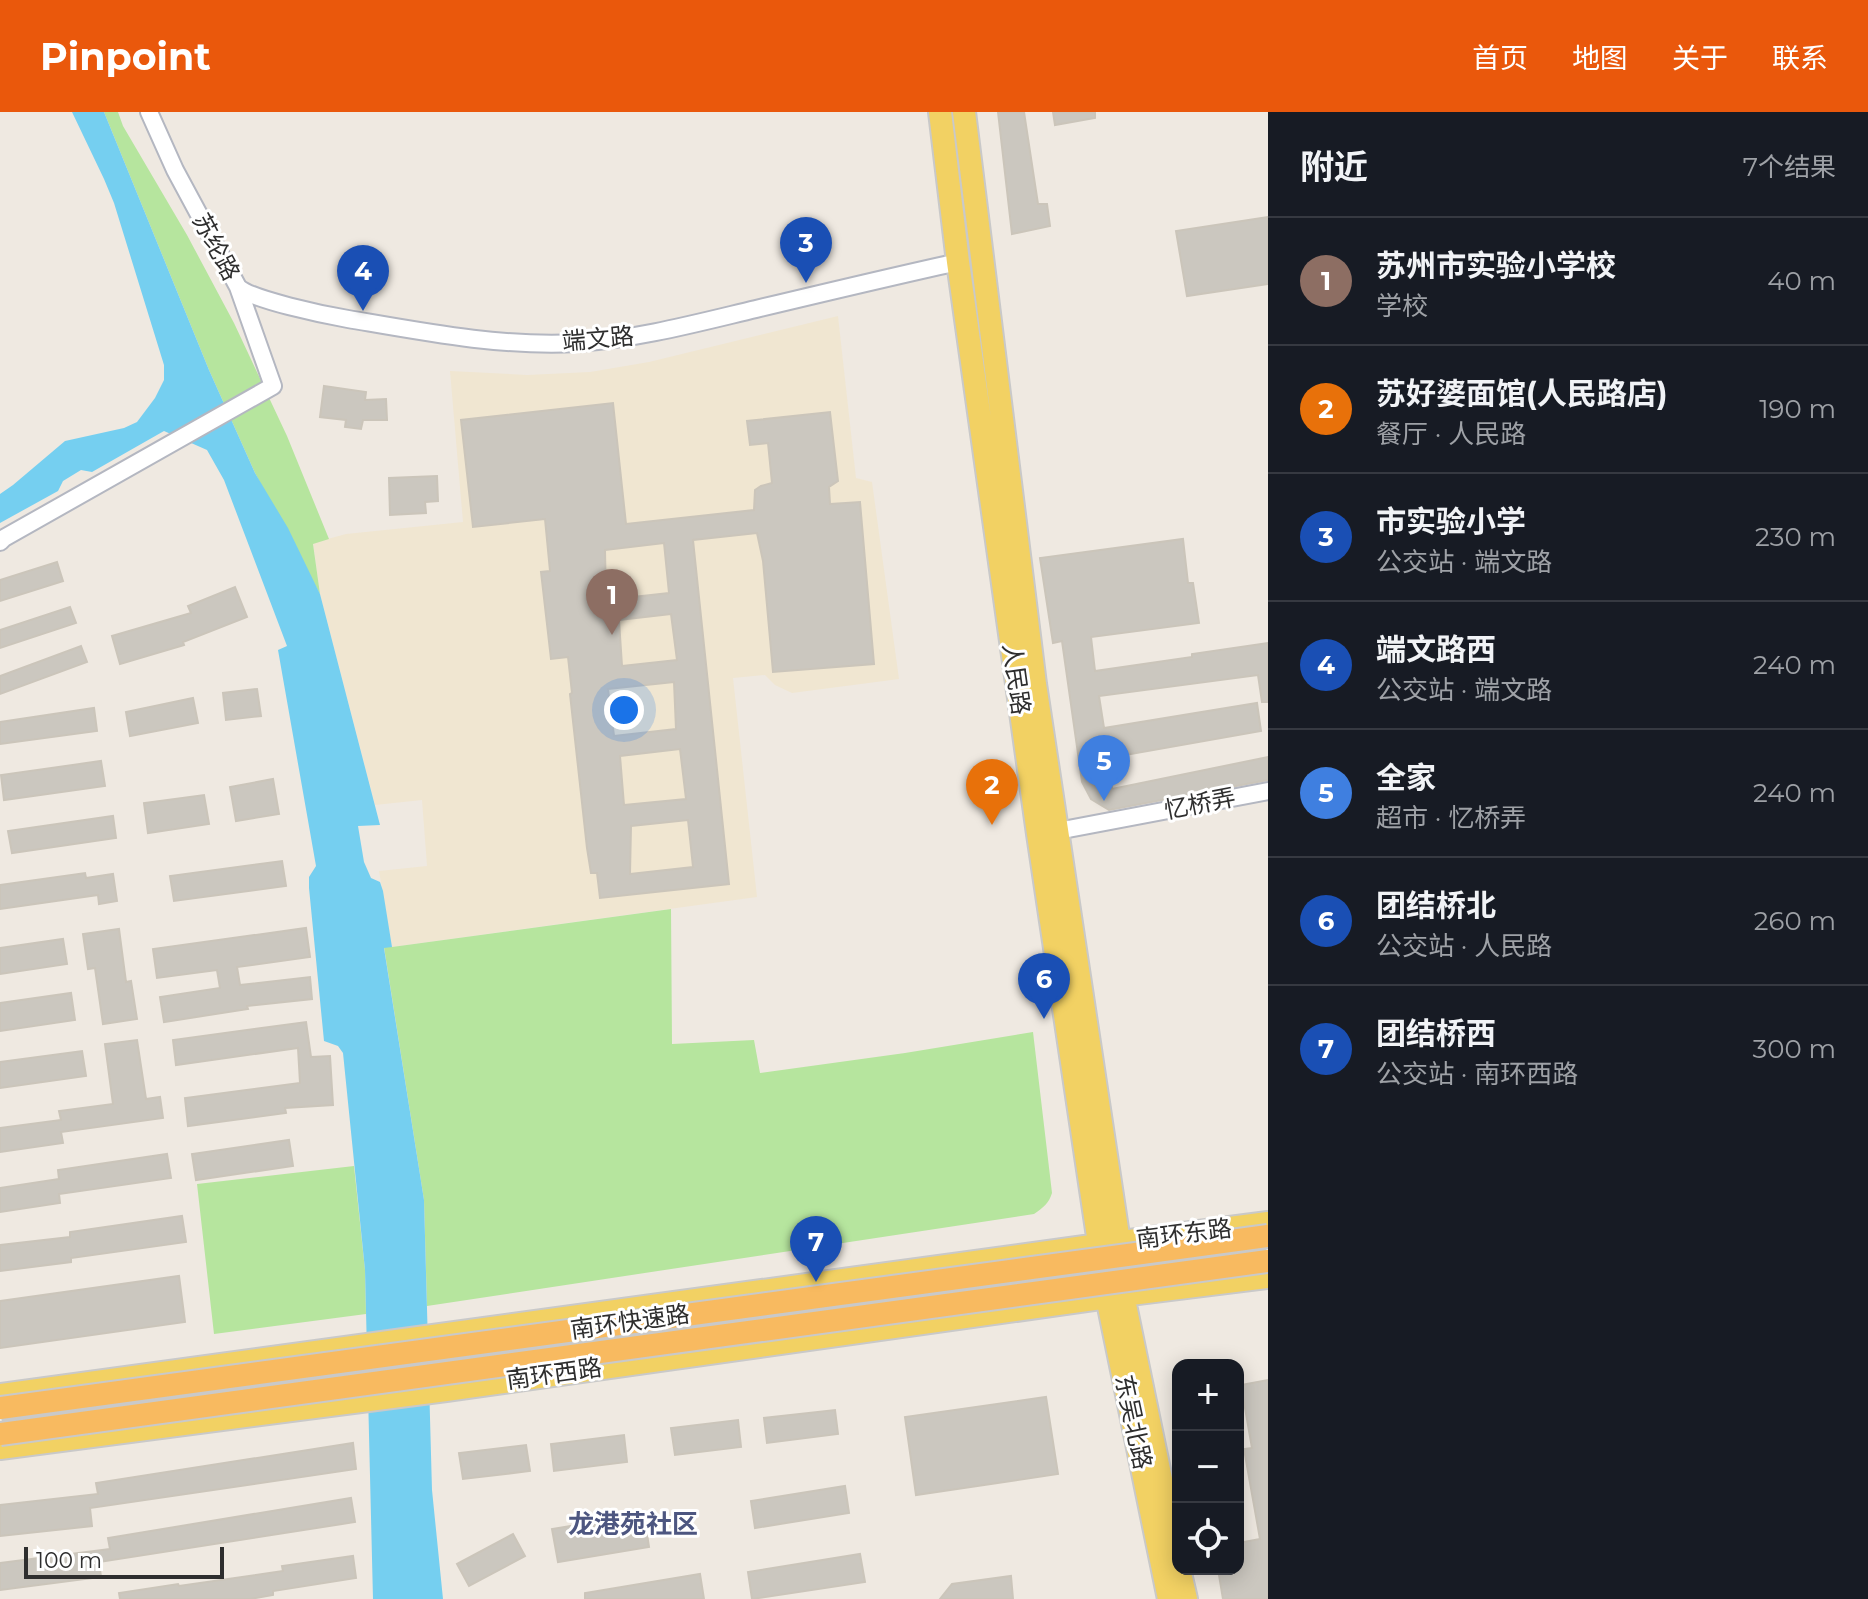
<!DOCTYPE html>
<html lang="zh">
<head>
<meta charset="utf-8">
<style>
	body { margin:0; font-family:Montserrat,"Noto Sans SC",sans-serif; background:#20242c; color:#f1f3f6 }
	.controls { position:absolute; right:24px; bottom:24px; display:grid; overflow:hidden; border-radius:16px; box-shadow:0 4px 20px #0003 }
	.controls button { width:72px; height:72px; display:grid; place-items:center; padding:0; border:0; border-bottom:2px solid #363941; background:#171b24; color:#f1f3f6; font:40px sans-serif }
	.scale { position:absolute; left:24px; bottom:20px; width:200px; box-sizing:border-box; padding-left:8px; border:4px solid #2e2e2e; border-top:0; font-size:22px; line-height:28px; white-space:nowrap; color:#2e2e2e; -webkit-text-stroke:6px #fff; paint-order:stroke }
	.you { position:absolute; left:624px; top:598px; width:28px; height:28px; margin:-20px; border:6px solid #fff; border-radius:50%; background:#1a73e8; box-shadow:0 0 0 12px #1a73e833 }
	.badge { display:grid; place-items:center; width:52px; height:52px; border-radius:50%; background:#ea580c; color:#fff; font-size:26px; font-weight:700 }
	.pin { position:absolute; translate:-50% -66px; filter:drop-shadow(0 2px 4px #0008) }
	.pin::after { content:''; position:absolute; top:42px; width:28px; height:24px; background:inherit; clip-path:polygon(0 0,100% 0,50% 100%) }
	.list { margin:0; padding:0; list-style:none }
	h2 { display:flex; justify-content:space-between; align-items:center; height:104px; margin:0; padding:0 32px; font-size:34px }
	h2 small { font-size:26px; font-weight:400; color:#9ea1a6 }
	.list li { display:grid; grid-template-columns:52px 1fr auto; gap:24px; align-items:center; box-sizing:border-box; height:128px; padding:0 32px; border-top:2px solid #363941 }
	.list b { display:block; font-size:30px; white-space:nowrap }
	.list p { margin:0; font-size:26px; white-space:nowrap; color:#9ea1a6 }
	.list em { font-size:26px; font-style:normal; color:#9ea1a6 }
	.icon { flex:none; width:44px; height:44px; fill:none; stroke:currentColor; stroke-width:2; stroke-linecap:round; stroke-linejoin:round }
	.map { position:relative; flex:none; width:1268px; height:1487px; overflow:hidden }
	header { display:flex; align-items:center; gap:48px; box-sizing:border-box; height:112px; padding:0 40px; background:#ea580c; color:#fff }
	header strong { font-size:38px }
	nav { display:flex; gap:44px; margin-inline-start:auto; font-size:28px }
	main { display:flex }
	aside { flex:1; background:#171b24 }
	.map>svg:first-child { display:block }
	.education { fill:#f0e6d1 }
	.green { fill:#b6e59e }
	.water { fill:#75cff0 }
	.building { fill:#cbc7bf; stroke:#cbc5ba; stroke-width:2; fill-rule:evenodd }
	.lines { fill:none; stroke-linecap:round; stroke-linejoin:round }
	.tertiary-casing { stroke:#b4b7c1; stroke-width:20 }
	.primary-casing { stroke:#c9c9c9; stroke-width:26 }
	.tertiary { stroke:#fff; stroke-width:16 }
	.primary { stroke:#f2d163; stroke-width:22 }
	.trunk-bridge-casing { stroke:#c9c9c9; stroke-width:26; stroke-linecap:butt }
	.trunk-bridge { stroke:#f8ba60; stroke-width:22 }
	.labels { text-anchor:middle; stroke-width:6; stroke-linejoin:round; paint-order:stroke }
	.street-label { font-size:24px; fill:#2e2e2e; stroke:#fff }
	.neighbourhood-label { font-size:26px; font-weight:bold; fill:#4d5680; stroke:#fff }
</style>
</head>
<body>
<header>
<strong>Pinpoint</strong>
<nav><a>首页</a><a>地图</a><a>关于</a><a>联系</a></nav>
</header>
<main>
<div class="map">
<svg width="1268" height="1487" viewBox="0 0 1268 1487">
	<rect width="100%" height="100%" fill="#efe9e1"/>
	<path class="education" d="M 838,204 L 856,366 L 872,370 L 899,567 L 792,581 L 775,573 L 765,563 L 733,566 L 757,785 L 392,835 L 379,759 L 427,754 L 422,688 L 375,693 L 320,482 L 313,431 L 346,422 L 463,410 L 450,259 L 527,263 L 590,260 L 649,250 Z"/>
	<path class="green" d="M 104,0 L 118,0 L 123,14 L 187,123 L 234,211 L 287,324 L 329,427 L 313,432 L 320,482 L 255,361 L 209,258 Z
		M 671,797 L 672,932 L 754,928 L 760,961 L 905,941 L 1033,920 L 1052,1081 C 1049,1091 1043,1096 1034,1102 L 427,1194 L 424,1088 L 384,835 L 392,835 Z
		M 354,1054 L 365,1158 L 366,1202 L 214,1222 L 197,1072 Z"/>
	<path class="water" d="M 72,0 L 104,0 L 209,258 L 255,361 L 288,416 L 320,482 L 380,713 L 358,714 L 364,750 L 371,766 L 380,770 L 383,779 L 392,835 L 384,836 L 424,1088 L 432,1378 L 443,1487 L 373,1487 L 365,1158 L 343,941 L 338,934 L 324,929 L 309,776 L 309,765 L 316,754 L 278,538 L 287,534 L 224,368 L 207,338 L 164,319 L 92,360 L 81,358 L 63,369 L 58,379 L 0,411 L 0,382 L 13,373 L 65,329 L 124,316 L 137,310 L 155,286 L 164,268 L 164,253 L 114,91 L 104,67 Z"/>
	<path class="building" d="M 998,0 L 1024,0 L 1038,92 L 1047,92 L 1050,114 L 1012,122 Z
		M 1053,0 L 1095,0 L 1095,6 L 1055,13 Z
		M 1268,105 L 1268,172 L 1187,184 L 1176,119 Z
		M 324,274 L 366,280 L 365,288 L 386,287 L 387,308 L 363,308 L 361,317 L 345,315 L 346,308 L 320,305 Z
		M 613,291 L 626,412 L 754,398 L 755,378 L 761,374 L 772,371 L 768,331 L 750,333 L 747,309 L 830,300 L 838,369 L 829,375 L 830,392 L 860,390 L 874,552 L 773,560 L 763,449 L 757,421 L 693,428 L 729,772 L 600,786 L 597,761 L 591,761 L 587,736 L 570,582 L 572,581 L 568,545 L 551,547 L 541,460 L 550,459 L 545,407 L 473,415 L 461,308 ZM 664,431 L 669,481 L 606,488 L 605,438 ZM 671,502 L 677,548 L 622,554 L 619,508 ZM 674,570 L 676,617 L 614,624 L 608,577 ZM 680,637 L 686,687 L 624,693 L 620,644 ZM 688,708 L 693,755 L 630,762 L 631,714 Z
		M 437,364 L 438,389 L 425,390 L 426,401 L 390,403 L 389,366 Z
		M 1183,427 L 1188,471 L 1193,471 L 1199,511 L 1091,525 L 1095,559 L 1192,545 L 1192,542 L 1268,531 L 1268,590 L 1262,590 L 1258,563 L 1099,584 L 1104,616 L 1257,591 L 1261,619 L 1108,646 L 1112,677 L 1268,645 L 1268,668 L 1109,698 L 1091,687 L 1082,670 L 1062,529 L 1053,531 L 1040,446 Z
		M 57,450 L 63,469 L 0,489 L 0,468 Z
		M 235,475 L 247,505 L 183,530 L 184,533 L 120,552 L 112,524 L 191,501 L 188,494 Z
		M 70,495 L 76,511 L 0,536 L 0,518 Z
		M 81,534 L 87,550 L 0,582 L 0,564 Z
		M 257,577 L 261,604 L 226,608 L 223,581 Z
		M 193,586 L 198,611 L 130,624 L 126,600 Z
		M 94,596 L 97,619 L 0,632 L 0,610 Z
		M 101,649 L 105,674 L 4,688 L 1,663 Z
		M 273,667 L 279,702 L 236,709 L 230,675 Z
		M 204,683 L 209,712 L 148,721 L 144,691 Z
		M 113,704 L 116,726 L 12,741 L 8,719 Z
		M 282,749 L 286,774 L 174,789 L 170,764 Z
		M 85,761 L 86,766 L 113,762 L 117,789 L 99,792 L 98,783 L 0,797 L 0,773 Z
		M 306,816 L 310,845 L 237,855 L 240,873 L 310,865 L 312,887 L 247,894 L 248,897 L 164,910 L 160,885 L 220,876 L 217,858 L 157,866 L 153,837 Z
		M 119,817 L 126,870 L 131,869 L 137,907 L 103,912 L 95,856 L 88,857 L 83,822 Z
		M 63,827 L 67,852 L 0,862 L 0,836 Z
		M 71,881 L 75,908 L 0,919 L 0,891 Z
		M 306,910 L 311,945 L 330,944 L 333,993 L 285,996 L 286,1001 L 188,1014 L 185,986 L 300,971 L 298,936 L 176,953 L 173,928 Z
		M 137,928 L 146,987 L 160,985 L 163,1006 L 61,1020 L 63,1031 L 0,1040 L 0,1016 L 61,1008 L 59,999 L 113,992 L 105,932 Z
		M 82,939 L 86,964 L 0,976 L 0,950 Z
		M 289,1028 L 293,1054 L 196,1068 L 192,1042 Z
		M 167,1042 L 171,1066 L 59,1082 L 60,1091 L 0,1100 L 0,1076 L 59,1067 L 58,1058 Z
		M 182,1104 L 186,1130 L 71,1146 L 71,1150 L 0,1159 L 0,1133 L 70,1125 L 70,1120 Z
		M 179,1164 L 185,1210 L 0,1236 L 0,1189 Z
		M 1268,1268 L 1268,1487 L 1223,1487 L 1218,1457 L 1238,1457 L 1238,1431 L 1260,1427 L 1244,1337 L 1252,1336 L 1241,1273 Z
		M 1046,1285 L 1058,1362 L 916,1383 L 905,1305 Z
		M 835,1298 L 838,1322 L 767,1331 L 764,1306 Z
		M 738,1308 L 741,1335 L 675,1343 L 671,1316 Z
		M 624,1323 L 627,1350 L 554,1359 L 551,1332 Z
		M 353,1331 L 356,1357 L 90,1396 L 92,1414 L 0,1424 L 0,1393 L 98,1382 L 96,1371 Z
		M 526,1333 L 530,1359 L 463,1367 L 459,1341 Z
		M 845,1374 L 849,1401 L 755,1416 L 751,1389 Z
		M 351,1386 L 355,1410 L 99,1450 L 101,1465 L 0,1478 L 0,1451 L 110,1437 L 108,1426 Z
		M 644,1402 L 649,1435 L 558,1450 L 552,1417 Z
		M 513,1422 L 525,1444 L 469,1474 L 457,1452 Z
		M 860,1442 L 865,1470 L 752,1487 L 748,1460 Z
		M 353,1444 L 356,1466 L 273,1479 L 273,1483 L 250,1487 L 120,1487 L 119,1481 L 178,1472 L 179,1474 L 283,1459 L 282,1454 Z
		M 700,1462 L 704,1487 L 585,1487 L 585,1481 Z
		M 1011,1464 L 1013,1487 L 940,1487 L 952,1472 Z"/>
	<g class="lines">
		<g class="tertiary-casing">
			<path id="tertiary" d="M 238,175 C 252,188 325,203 348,207 C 424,220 500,235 577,231 C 638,227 697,211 756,197 C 823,181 890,165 958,150
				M 0,430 L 4,426 L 273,274 L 238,175 L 175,58 L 149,0
				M 1047,721 L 1268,679"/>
		</g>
		<g class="primary-casing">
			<path id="primary" d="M 940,0 L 958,150 L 1038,722 L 1107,1185 L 1169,1487
				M 964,0 L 1035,572 L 1119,1130 L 1123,1183 L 1178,1450
				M 0,1283 L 1099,1133 L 1268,1111
				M 0,1336 L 446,1278 L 1123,1183 L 1268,1165
				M 1179,1457 L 1186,1487"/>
		</g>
		<use href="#tertiary" class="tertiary"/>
		<use href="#primary" class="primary"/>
		<g class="trunk-bridge-casing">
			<path id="trunk-bridge" d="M 0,1296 L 1268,1124
				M 0,1322 L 1268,1149"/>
		</g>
		<use href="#trunk-bridge" class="trunk-bridge"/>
	</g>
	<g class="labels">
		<g class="street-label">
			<text transform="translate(216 135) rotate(62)" y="8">苏纶路</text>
			<text transform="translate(598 227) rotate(-5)" y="8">端文路</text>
			<text transform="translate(1016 567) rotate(82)" y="8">人民路</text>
			<text transform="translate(1200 692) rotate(-11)" y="8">忆桥弄</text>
			<text transform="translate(1184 1122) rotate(-7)" y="8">南环东路</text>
			<text transform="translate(630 1210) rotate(-8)" y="8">南环快速路</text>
			<text transform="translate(554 1262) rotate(-8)" y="8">南环西路</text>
			<text transform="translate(1133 1310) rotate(78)" y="8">东吴北路</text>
		</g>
		<g class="neighbourhood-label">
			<text x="633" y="1421">龙港苑社区</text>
		</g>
	</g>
</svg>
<div class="controls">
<button>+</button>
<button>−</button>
<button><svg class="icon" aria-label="locate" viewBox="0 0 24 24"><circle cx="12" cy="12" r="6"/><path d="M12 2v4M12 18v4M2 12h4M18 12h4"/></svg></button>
</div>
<div class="scale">100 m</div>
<div class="you"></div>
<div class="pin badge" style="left:612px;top:523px;background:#8d6e63">1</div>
<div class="pin badge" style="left:992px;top:713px;background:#e8710a">2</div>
<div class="pin badge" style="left:806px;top:171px;background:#1a4fb4">3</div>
<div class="pin badge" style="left:363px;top:199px;background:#1a4fb4">4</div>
<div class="pin badge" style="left:1104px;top:689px;background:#3f7fe0">5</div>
<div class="pin badge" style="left:1044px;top:907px;background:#1a4fb4">6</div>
<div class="pin badge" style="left:816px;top:1170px;background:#1a4fb4">7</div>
</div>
<aside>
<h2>附近<small>7个结果</small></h2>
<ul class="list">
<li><span class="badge" style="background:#8d6e63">1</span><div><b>苏州市实验小学校</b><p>学校</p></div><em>40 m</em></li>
<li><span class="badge" style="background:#e8710a">2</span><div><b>苏好婆面馆(人民路店)</b><p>餐厅 · 人民路</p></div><em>190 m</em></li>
<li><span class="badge" style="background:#1a4fb4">3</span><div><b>市实验小学</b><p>公交站 · 端文路</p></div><em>230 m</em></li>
<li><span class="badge" style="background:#1a4fb4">4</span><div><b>端文路西</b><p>公交站 · 端文路</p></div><em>240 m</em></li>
<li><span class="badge" style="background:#3f7fe0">5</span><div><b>全家</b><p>超市 · 忆桥弄</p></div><em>240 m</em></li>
<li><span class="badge" style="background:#1a4fb4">6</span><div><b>团结桥北</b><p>公交站 · 人民路</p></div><em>260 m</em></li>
<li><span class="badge" style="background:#1a4fb4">7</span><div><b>团结桥西</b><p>公交站 · 南环西路</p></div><em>300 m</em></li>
</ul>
</aside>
</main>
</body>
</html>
